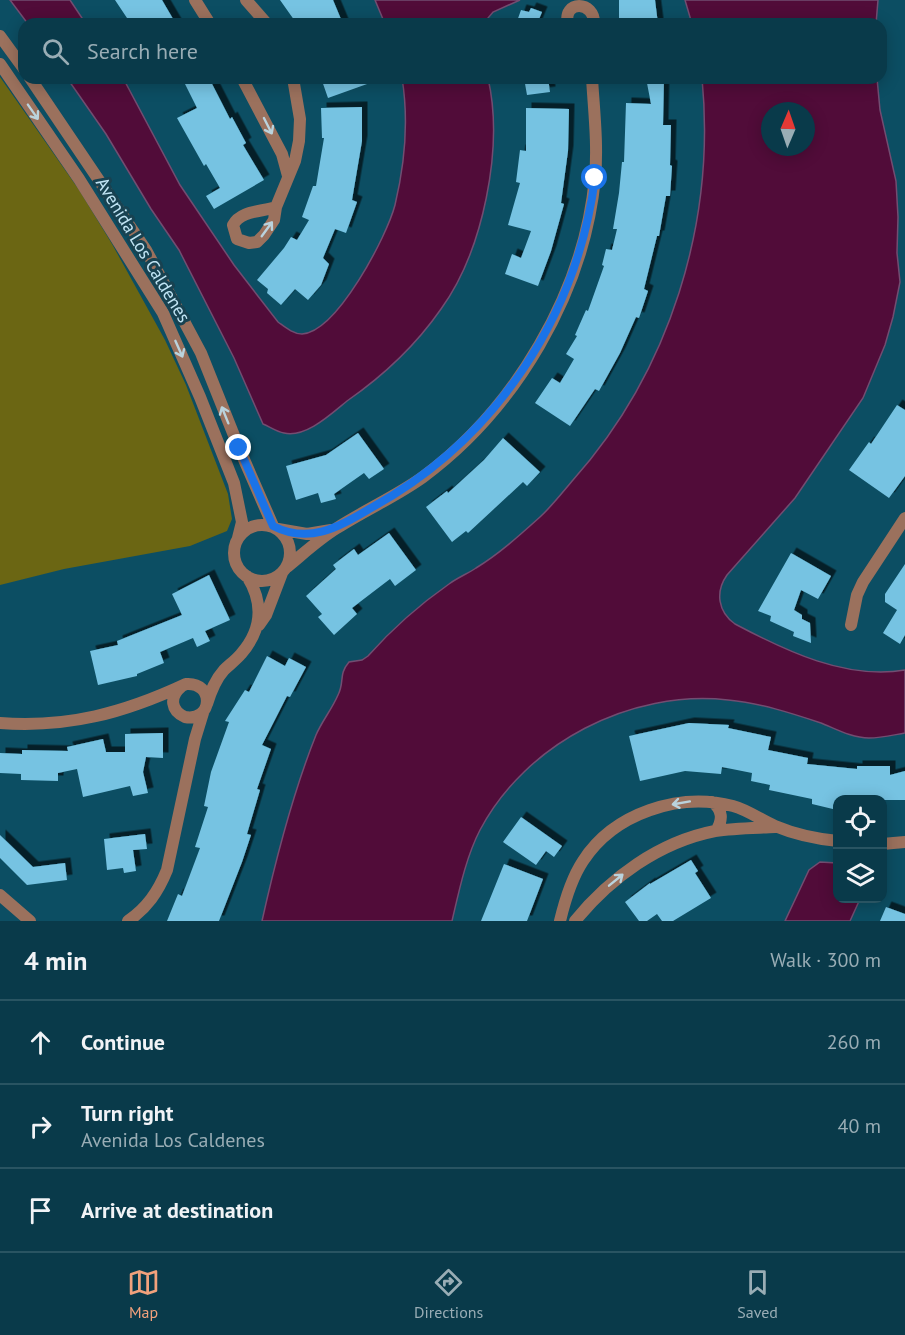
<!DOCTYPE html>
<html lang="en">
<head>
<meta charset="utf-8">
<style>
	body { margin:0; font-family:"PT Sans",sans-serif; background:#124151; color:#f1f3f6 }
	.controls { position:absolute; right:18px; bottom:18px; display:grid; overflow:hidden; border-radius:12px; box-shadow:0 3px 15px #0003 }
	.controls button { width:54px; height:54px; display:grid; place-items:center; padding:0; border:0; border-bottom:2px solid #295462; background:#093a4a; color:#f1f3f6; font:30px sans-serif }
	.compass { position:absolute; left:761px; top:102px; width:54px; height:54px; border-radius:50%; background:#093a4a; box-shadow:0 3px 15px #0003; rotate:2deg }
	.stop { position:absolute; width:18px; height:18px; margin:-14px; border:4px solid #1a73e8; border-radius:50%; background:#fff }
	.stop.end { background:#1a73e8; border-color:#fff; box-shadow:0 2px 6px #0008 }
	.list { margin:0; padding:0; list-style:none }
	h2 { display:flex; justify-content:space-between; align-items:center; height:78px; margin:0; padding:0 24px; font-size:26px }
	h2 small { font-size:20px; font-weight:400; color:#99adb5 }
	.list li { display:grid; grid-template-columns:39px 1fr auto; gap:18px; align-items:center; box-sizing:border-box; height:84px; padding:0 24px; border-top:2px solid #295462 }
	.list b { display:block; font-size:22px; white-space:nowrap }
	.list p { margin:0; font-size:20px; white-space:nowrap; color:#99adb5 }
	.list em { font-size:20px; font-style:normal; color:#99adb5 }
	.icon { flex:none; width:33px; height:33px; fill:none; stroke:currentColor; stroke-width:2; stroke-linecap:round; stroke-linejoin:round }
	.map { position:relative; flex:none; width:905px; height:921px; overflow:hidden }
	.search { position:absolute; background:#093a4a; box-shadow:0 3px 15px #0003; left:18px; right:18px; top:18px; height:66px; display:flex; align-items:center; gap:15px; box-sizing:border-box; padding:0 21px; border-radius:18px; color:#99adb5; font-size:22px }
	.sheet { height:330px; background:#093a4a }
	nav { display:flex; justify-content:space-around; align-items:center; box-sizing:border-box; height:84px; border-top:2px solid #295462; background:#093a4a; font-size:16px; color:#99adb5 }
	nav a { display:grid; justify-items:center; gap:3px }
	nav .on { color:#f1a17c }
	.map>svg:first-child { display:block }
	.green { fill:#6b6613 }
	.water { fill:#510c39; stroke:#724d71; stroke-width:1.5; fill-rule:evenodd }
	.building { fill:#76c3e2; filter:url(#shadow) }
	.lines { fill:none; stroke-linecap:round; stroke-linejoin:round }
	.minor { stroke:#9b715d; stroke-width:12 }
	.oneway { stroke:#bad3dd }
	.route { stroke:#1a73e8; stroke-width:8 }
	.labels { text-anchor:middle; stroke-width:6; stroke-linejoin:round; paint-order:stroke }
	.street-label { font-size:18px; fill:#c0e4f4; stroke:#184251 }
</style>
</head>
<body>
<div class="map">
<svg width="905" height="921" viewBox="0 0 905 921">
	<defs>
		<filter id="shadow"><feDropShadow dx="5.5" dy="-5.5" stdDeviation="0" flood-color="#0009"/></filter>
	</defs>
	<rect width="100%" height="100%" fill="#0c4e63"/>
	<path class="green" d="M 0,77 L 79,190 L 112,244 L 165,340 L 186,385 L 228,494 L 232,519 L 227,531 L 190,546 L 64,569 L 0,585 Z"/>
	<path class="water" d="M 10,0 L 70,0 L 86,24 L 28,24 Z
		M 375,0 L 520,0 L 493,12 L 483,24 L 385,24 Z
		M 685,0 L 878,0 L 876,24 L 692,24 Z
		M 67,78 L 123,78 L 180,185 L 234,265 L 278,322 C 285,327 293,334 302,334 C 337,332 387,236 395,205 C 405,163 409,121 402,78 L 488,78 C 504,148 483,251 441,309 C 416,345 383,376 347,401 C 331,414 306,438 284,433 C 277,432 270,427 263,424 L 234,358 L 179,250 L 151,209 L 106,134 Z
		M 702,78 L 877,78 L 880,110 L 896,181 L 898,217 L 897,253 L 900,282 L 893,317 L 885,345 L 863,398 L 795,498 L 727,575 C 715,592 718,612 735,624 C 786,651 846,680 905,670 L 905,733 C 893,735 881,738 869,738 C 852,738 836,729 821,723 C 791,713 760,703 728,700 C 631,689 526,743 480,830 C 466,857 459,891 452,921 L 262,921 C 276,858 292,795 316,735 C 322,721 332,709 338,695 C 345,681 338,675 349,662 L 362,660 L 368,656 C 392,629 419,605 449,584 C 457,578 467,574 476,568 C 499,554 520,535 540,517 C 552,506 562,493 573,480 C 670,371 716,223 702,78 ZM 770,111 L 806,111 L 806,147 L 770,147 Z
		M 820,862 L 837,863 L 838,898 L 860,899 L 850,921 L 785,921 L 809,870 Z"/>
	<path class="building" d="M 115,0 L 162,0 L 176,24 L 131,24 Z
		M 280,0 L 333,0 L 343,24 L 297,24 Z
		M 619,0 L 655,0 L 658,24 L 619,24 Z
		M 531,8 L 542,12 L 537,24 L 516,24 L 521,10 L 529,12 Z
		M 182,78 L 209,78 L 230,119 L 232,117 L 246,143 L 243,145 L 264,180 L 214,209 L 206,196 L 220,188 L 206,164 L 204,166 L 177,118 L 197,108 Z
		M 321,78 L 381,78 L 381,79 L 328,98 Z
		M 524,78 L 548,78 L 550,92 L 527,95 Z
		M 646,78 L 664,78 L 663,125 L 671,125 L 670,165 L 672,166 L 670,196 L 666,196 L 659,236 L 657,236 L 644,289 L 648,291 L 639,318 L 636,317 L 620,353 L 599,391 L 595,389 L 570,426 L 535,403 L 552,378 L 560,383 L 574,359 L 566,354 L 577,336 L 575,335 L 586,310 L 588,311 L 604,266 L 602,265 L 606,249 L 612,250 L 617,229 L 613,229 L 619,193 L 622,162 L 624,162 L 626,103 L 651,104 Z
		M 362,107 L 362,141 L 352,200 L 357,202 L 346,233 L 335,229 L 323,258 L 329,264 L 321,285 L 308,300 L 295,289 L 281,305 L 267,293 L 268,289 L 257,280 L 284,248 L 291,237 L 297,240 L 309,220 L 302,217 L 313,186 L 316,186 L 324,138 L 322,138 L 321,108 Z
		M 526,108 L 569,109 L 568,151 L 561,203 L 564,204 L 551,251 L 538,286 L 505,274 L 512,254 L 521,258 L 531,231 L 508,225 L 520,183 L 516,182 L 520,150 L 526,151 Z
		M 897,405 L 905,410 L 905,476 L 889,498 L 849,470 L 869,442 L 871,444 Z
		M 358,433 L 384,469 L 369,479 L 364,473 L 334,494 L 336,499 L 321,503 L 318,493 L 296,500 L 286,466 L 326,455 Z
		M 503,438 L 540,472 L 527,486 L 523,482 L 468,533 L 466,531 L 452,542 L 426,507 L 447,491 L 448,493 L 484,460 Z
		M 389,533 L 416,570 L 395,586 L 390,579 L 352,608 L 357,614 L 334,635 L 318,617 L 322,614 L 306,596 L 336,569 L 333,565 L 354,549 L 358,555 Z
		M 791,553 L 831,576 L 818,599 L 801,590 L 794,610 L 802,615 L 802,619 L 810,623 L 811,643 L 793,636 L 794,632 L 770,621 L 771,616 L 758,611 Z
		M 905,564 L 905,635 L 900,644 L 883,633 L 897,610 L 885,602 L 885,594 Z
		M 209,575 L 230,620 L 205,631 L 210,641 L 197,647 L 193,638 L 160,652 L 164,663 L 137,674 L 137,676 L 98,685 L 90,651 L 118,645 L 117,641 L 182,615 L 172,594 Z
		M 267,656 L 285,666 L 289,658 L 306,667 L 290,697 L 287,696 L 262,745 L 271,749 L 257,789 L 260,790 L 247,834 L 251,835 L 242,862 L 219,921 L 167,921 L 178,894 L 182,896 L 200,848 L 195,847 L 208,807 L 204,806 L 211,772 L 229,722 L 225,721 L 245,690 L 249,692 Z
		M 689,723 L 729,725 L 728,728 L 771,737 L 768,750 L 808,758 L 807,764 L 857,769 L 857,766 L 890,766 L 890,775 L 905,771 L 905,800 L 837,800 L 837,810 L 812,804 L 812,799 L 769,790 L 770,785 L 751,781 L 752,773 L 722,767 L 721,774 L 685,771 L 640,781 L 629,736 Z
		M 163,733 L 163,758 L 146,757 L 143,772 L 148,793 L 133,796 L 130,786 L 83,797 L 77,769 L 58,773 L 58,781 L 21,780 L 21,774 L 0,773 L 0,753 L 22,754 L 22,750 L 68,751 L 67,747 L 103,739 L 106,752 L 125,752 L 125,734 Z
		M 521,817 L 562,846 L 554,857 L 546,851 L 536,865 L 503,842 Z
		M 145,834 L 147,849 L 133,850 L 136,871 L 124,873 L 123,868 L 107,870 L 104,839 Z
		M 0,835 L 33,867 L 65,863 L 67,880 L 27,885 L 0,858 Z
		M 691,860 L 698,871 L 695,873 L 711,898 L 673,921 L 662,921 L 657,914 L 647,921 L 639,921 L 625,902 L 650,883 L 650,884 Z
		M 504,864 L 543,879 L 527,921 L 481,921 Z
		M 886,907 L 905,914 L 905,921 L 880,921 Z"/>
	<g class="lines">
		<path class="minor" d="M 195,0 L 210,24
			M 246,0 L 267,24
			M 568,24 C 562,0 595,0 594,24
			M 0,36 L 24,69
			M 0,64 L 79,179 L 163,313 L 200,397 L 234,483 L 242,522 L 238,538
			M 30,78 L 146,250 L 201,353 L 239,448 L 273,526
			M 242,78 L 282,154 L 288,176
			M 276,207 C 262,212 241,210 233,225 L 237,239 L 249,243 L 257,242 L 264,235 L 274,220 L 276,207 L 295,161 L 299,141 L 300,119 L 293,78
			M234 553a28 28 0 1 1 56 0a28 28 0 1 1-56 0Z
			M 278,529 L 307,534 L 331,530
			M 287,567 C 303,554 319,539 337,528 C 365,510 395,497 423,477 C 515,409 584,293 595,178 C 598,144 594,112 592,78
			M 259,625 L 266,615 L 282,573
			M 851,625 L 857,595 L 863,582 L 905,518
			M 207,704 C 211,691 215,680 224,670 C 229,665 236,660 241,654 C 262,630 264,603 247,576
			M 0,723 C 68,728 124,713 186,684 C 215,682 213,722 185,717 C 171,711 169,697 181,687
			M 712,802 C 723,810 723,820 716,831
			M 882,844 L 905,842
			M 0,895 L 30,921
			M 128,921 C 147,908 158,892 167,870 L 195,739 L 203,713
			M 560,921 C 565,900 571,879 583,861 C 614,813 679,792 733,806 C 748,810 761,820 775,826 C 794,834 817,839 838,841
			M 575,921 C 610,878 659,842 715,831 C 734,828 755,828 775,827"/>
	</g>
	<defs><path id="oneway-shaft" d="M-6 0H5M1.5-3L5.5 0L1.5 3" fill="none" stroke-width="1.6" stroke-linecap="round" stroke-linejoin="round" transform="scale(1.5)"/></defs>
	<g class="oneway">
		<use href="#oneway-shaft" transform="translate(33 112) rotate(55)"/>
		<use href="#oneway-shaft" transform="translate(268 126) rotate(63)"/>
		<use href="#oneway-shaft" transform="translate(267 229) rotate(-54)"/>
		<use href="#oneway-shaft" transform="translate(179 349) rotate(66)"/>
		<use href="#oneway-shaft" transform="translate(225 415) rotate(-112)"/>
		<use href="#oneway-shaft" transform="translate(681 803) rotate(170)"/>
		<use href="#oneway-shaft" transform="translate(616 880) rotate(-39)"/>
	</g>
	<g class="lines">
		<path class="route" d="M 239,448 L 273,526 C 310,545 340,526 371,508 C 495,440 577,317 595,178"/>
	</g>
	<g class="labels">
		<g class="street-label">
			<text transform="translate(143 250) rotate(59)" y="6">Avenida Los Caldenes</text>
		</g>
	</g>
</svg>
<div class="controls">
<button><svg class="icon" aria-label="locate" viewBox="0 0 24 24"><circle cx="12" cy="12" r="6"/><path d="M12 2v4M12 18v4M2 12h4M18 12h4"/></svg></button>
<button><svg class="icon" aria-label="layers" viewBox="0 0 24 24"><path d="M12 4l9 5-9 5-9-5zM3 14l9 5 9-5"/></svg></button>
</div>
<svg class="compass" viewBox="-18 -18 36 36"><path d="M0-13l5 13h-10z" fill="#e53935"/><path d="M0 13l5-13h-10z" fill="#99adb5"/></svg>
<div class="stop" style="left:595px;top:178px"></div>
<div class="stop end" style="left:239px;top:448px"></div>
<div class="search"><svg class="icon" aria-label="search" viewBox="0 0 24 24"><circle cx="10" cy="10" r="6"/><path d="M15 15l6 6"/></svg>Search here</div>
</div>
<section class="sheet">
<h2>4 min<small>Walk · 300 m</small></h2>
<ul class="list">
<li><svg class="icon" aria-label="ahead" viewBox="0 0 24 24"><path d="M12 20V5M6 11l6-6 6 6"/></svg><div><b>Continue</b></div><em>260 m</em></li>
<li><svg class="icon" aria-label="right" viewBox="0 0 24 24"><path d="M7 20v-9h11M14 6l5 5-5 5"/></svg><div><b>Turn right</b><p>Avenida Los Caldenes</p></div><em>40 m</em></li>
<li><svg class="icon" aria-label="arrive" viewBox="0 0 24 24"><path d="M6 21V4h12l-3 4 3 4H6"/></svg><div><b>Arrive at destination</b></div></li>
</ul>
</section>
<nav>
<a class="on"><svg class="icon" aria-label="map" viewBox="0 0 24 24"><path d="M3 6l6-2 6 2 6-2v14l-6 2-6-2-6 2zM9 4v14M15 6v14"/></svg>Map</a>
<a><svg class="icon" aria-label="directions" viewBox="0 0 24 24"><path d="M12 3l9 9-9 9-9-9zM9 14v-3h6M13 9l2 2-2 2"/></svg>Directions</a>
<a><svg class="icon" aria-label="saved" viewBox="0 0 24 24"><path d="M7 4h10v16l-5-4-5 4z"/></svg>Saved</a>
</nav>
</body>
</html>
